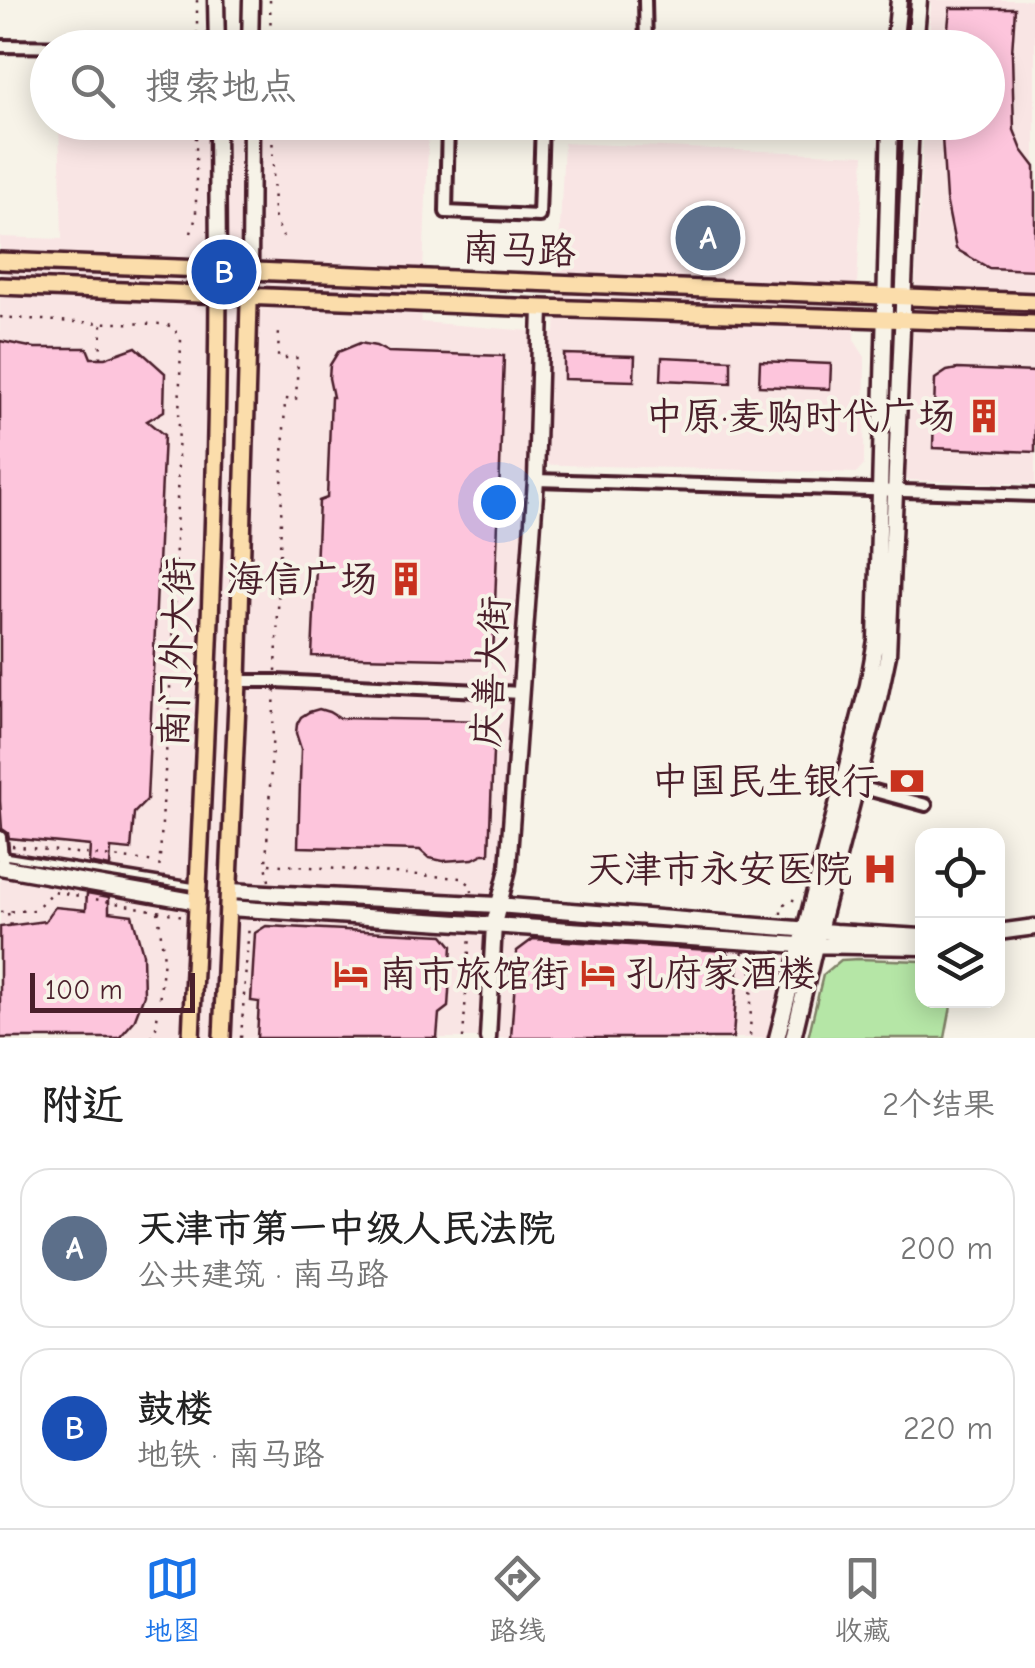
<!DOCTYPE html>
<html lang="zh">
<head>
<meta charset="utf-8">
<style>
	body { margin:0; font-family:"Comic Neue","LXGW WenKai TC",sans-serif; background:#f6f6f6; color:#222 }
	.controls { position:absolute; right:30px; bottom:30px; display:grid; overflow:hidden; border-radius:20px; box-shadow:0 5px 25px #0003 }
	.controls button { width:90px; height:90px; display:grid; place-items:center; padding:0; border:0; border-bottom:2px solid #e0e0e0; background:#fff; color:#222; font:50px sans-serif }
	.scale { position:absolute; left:30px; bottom:25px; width:165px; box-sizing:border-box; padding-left:10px; border:5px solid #4a1f2b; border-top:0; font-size:28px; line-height:35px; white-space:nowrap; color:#4a1f2b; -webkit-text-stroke:8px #f7f3e8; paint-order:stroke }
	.you { position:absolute; left:498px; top:502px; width:35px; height:35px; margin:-25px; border:8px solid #fff; border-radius:50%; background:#1a73e8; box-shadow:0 0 0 15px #1a73e833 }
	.badge { display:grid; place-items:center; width:65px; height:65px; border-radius:50%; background:#1a73e8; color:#fff; font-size:32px; font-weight:700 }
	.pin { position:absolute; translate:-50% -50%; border:5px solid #fff; box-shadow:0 2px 10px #0006 }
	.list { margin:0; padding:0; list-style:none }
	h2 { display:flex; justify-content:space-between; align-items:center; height:130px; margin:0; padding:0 40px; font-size:42px }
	h2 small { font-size:32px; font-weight:400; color:#767676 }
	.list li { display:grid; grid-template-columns:65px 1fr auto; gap:30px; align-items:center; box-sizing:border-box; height:160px; margin:0 20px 20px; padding:0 20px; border:2px solid #e0e0e0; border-radius:30px }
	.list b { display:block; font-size:38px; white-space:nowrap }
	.list p { margin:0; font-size:32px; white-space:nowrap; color:#767676 }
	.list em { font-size:32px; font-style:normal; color:#767676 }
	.icon { flex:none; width:55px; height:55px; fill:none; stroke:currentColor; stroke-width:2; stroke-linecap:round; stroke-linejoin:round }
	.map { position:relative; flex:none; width:1035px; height:1038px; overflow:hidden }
	.search { position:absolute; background:#fff; box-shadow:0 5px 25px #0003; left:30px; right:30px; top:30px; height:110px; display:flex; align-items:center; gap:25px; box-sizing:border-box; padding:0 35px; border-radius:55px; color:#767676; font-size:38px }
	.sheet { height:490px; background:#fff }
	nav { display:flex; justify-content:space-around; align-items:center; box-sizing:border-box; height:140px; border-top:2px solid #e0e0e0; background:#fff; font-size:28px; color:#767676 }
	nav a { display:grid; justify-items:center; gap:5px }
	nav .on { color:#1a73e8 }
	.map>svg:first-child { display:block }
	.built { fill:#f9e5e4 }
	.green { fill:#b5e6a6; stroke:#808268; stroke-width:2.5 }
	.building { fill:#fdc5dc; stroke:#4a1f2b; stroke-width:2.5 }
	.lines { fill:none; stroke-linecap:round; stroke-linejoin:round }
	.lane-casing { stroke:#4a1f2b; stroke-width:12 }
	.street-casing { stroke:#4a1f2b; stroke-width:18 }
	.secondary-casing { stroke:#4a1f2b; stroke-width:21 }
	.primary-casing { stroke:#4a1f2b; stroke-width:22 }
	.path { stroke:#4a1f2b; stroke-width:2.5; stroke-dasharray:2.5 8; stroke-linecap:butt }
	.lane { stroke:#f7f3e8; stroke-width:5 }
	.street { stroke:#f7f3e8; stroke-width:10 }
	.secondary { stroke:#f7f3e8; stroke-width:14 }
	.primary { stroke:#fbddab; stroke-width:15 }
	.labels { text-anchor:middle; stroke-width:8; stroke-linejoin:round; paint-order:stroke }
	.street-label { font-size:38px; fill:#4a1f2b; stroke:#f7f3e8 }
	.poi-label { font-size:38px; fill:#4a1f2b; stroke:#f7f3e8; text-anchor:end }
</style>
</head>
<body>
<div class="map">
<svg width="1035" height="1038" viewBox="0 0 1035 1038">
	<rect width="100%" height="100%" fill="#f7f3e8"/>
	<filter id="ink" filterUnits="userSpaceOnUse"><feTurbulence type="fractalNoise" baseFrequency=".01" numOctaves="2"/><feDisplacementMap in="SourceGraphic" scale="20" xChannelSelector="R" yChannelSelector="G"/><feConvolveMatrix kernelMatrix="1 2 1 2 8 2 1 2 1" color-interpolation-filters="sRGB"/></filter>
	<g filter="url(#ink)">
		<path class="built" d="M 931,0 L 1035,0 L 1035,484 L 905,480 L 924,123 L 988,122 L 988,48 L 929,47 Z
			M 59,123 L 429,123 L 421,322 L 555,333 L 564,143 L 864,155 L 854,340 L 865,357 L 864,465 L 857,473 L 527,464 L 502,913 L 812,936 L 784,1038 L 0,1038 L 0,237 L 62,239 Z"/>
		<path class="green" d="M 858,959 L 922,961 L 922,1001 L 952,1001 L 945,1038 L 808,1038 L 823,975 L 841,960 Z"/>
		<path class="building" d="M 950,8 L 1015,8 L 1012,53 L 1014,130 L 1022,150 L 1035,167 L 1035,270 L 989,268 L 956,249 L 946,199 L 941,122 L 988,122 L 988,48 L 946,48 Z
			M 0,341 L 35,348 L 87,348 L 91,358 L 105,358 L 136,347 L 165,373 L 164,411 L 147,421 L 164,435 L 147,800 L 134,813 L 131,850 L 111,848 L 110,867 L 89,863 L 90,846 L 9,838 L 8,833 L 2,829 L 0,801 Z
			M 360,343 L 376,346 L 388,352 L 504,356 L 493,660 L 312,656 L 319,501 L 327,498 L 331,397 L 333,397 L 329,378 L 330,365 L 338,352 Z
			M 564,354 L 635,356 L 634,381 L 564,379 Z
			M 662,357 L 731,360 L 731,383 L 661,380 Z
			M 760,361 L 831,364 L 830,389 L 759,386 Z
			M 957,369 L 1035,372 L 1035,452 L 933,448 L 935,379 L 947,371 Z
			M 319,709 L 329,712 L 339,718 L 489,721 L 494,727 L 489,854 L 483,854 L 473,859 L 443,861 L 429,858 L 420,850 L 298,847 L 301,749 L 296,733 L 297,724 L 301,717 L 309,712 Z
			M 87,893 L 109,897 L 109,912 L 132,915 L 143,954 L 144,995 L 134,1021 L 119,1038 L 0,1038 L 0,927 L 45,921 L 55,907 L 86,910 Z
			M 266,926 L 443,935 L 452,946 L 448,1007 L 439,1014 L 437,1038 L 257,1038 L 259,1002 L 251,1001 L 255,933 Z
			M 533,939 L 726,951 L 738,965 L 733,1038 L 511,1038 L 517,951 Z"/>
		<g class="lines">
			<g class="lane-casing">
				<path id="lane" d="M 4,856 L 196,887"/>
			</g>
			<g class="street-casing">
				<path id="street" d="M 645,0 L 646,48
					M 0,46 L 89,47
					M 450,48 L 450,41 L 570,48
					M 448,122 L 446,212 L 539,216 L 542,122
					M 536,480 L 1035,495
					M 238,681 L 276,681 L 521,693
					M 856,786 L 926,805
					M 0,837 L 3,867"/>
			</g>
			<g class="secondary-casing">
				<path id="secondary" d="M 216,0 L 217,48
					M 250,48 L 251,0
					M 894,48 L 899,0
					M 915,48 L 919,0
					M 217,122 L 218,269
					M 250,270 L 251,122
					M 0,867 L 198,902
					M 230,891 L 497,905 L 835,932 L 922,937
					M 229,908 L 800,945 L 922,947
					M 998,932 L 1035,927
					M 488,1038 L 494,924 L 508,869 L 536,480 L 541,308
					M 777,1038 L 868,685 L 876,640 L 890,122
					M 793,1038 L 815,946 L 879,698 L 888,655 L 911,122"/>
			</g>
			<g class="primary-casing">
				<path id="primary" d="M 0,261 L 1035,302
					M 0,286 L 541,308 L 1035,324
					M 191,1038 C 202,782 218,525 218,269
					M 222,1038 L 238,681 L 250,270"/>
			</g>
			<path class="path" d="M 197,0 L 197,48
				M 270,0 L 271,48
				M 272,122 L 274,216 L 283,237
				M 191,233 L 196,217 L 196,122
				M 0,317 L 72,322 L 164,324 L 173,327 L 181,339 L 174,621 L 159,873
				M 100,358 L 102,324
				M 276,671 L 285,399 L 296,400 L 298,358 L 278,358 L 279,329
				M 12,846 L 158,862
				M 269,864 L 461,878 L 471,885 L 472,892
				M 269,881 L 266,864 L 275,689
				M 0,912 L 35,910 L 53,891 L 183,916
				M 8,913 L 11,926
				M 781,914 L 781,908 L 789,899 L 798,901
				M 742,952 L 752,968 L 750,1038
				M 776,965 L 785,965
				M 752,968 L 776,965 L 779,956
				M 120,1036 L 122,1038
				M 151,1038 L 156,1028 L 164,959 L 158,911
				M 241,1038 L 249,924
				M 463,1038 L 470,935"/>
			<use href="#lane" class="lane"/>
			<use href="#street" class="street"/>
			<use href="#secondary" class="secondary"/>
			<use href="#primary" class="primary"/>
		</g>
	</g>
	<defs>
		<g id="building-bare" transform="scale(2.7)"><path d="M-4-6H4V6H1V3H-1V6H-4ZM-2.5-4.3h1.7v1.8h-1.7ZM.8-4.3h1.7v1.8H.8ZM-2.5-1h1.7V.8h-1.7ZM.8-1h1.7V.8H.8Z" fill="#c8321e" stroke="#f7f3e8" stroke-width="2.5" paint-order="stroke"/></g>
		<g id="bank-bare" transform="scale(2.7)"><path d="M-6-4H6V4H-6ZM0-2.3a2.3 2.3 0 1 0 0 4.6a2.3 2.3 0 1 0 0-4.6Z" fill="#c8321e" stroke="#f7f3e8" stroke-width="2.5" paint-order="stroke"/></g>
		<g id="hospital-bare" transform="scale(2.7)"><path d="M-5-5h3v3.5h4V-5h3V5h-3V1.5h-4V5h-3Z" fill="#c8321e" stroke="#f7f3e8" stroke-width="2.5" paint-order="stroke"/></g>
		<g id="hotel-bare" transform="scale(2.7)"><path d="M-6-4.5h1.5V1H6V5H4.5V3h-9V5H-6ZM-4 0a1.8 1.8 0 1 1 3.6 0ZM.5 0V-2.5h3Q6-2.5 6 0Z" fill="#c8321e" stroke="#f7f3e8" stroke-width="2.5" paint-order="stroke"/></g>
	</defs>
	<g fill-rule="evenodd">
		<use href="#building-bare" x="984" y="416"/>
		<use href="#building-bare" x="406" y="579"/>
		<use href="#bank-bare" x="907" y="781"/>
		<use href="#hospital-bare" x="880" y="869"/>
		<use href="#hotel-bare" x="598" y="973"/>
		<use href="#hotel-bare" x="351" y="974"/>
	</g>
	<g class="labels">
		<g class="street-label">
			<text transform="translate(519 249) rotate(2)" y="13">南马路</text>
			<text transform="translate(176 652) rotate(-88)" y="13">南门外大街</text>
			<text transform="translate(490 672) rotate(-86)" y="13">庆善大街</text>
		</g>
		<g class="poi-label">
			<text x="956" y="429">中原·麦购时代广场</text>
			<text x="378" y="592">海信广场</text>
			<text x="879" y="794">中国民生银行</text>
			<text x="852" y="882">天津市永安医院</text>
			<text x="626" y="986" text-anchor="start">孔府家酒楼</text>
			<text x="379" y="987" text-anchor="start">南市旅馆街</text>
		</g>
	</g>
</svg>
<div class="controls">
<button><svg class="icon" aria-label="locate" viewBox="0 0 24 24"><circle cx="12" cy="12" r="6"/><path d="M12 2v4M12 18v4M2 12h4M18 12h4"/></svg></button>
<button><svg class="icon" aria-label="layers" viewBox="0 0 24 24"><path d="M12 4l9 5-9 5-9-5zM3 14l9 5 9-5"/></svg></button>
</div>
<div class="scale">100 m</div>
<div class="you"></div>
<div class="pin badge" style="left:708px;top:238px;background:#5c6f8a">A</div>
<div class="pin badge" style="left:224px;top:272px;background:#1a4fb4">B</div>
<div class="search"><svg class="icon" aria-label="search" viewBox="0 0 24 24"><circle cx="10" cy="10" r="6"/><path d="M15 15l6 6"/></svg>搜索地点</div>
</div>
<section class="sheet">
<h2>附近<small>2个结果</small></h2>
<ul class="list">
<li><span class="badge" style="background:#5c6f8a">A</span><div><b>天津市第一中级人民法院</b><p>公共建筑 · 南马路</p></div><em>200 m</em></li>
<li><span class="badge" style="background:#1a4fb4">B</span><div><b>鼓楼</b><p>地铁 · 南马路</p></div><em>220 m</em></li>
</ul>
</section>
<nav>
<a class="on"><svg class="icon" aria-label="map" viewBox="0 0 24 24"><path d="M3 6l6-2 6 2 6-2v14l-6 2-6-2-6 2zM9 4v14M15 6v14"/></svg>地图</a>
<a><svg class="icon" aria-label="directions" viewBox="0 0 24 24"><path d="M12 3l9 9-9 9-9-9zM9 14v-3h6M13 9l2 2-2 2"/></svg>路线</a>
<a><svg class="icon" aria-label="saved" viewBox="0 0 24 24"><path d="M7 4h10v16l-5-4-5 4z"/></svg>收藏</a>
</nav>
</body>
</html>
